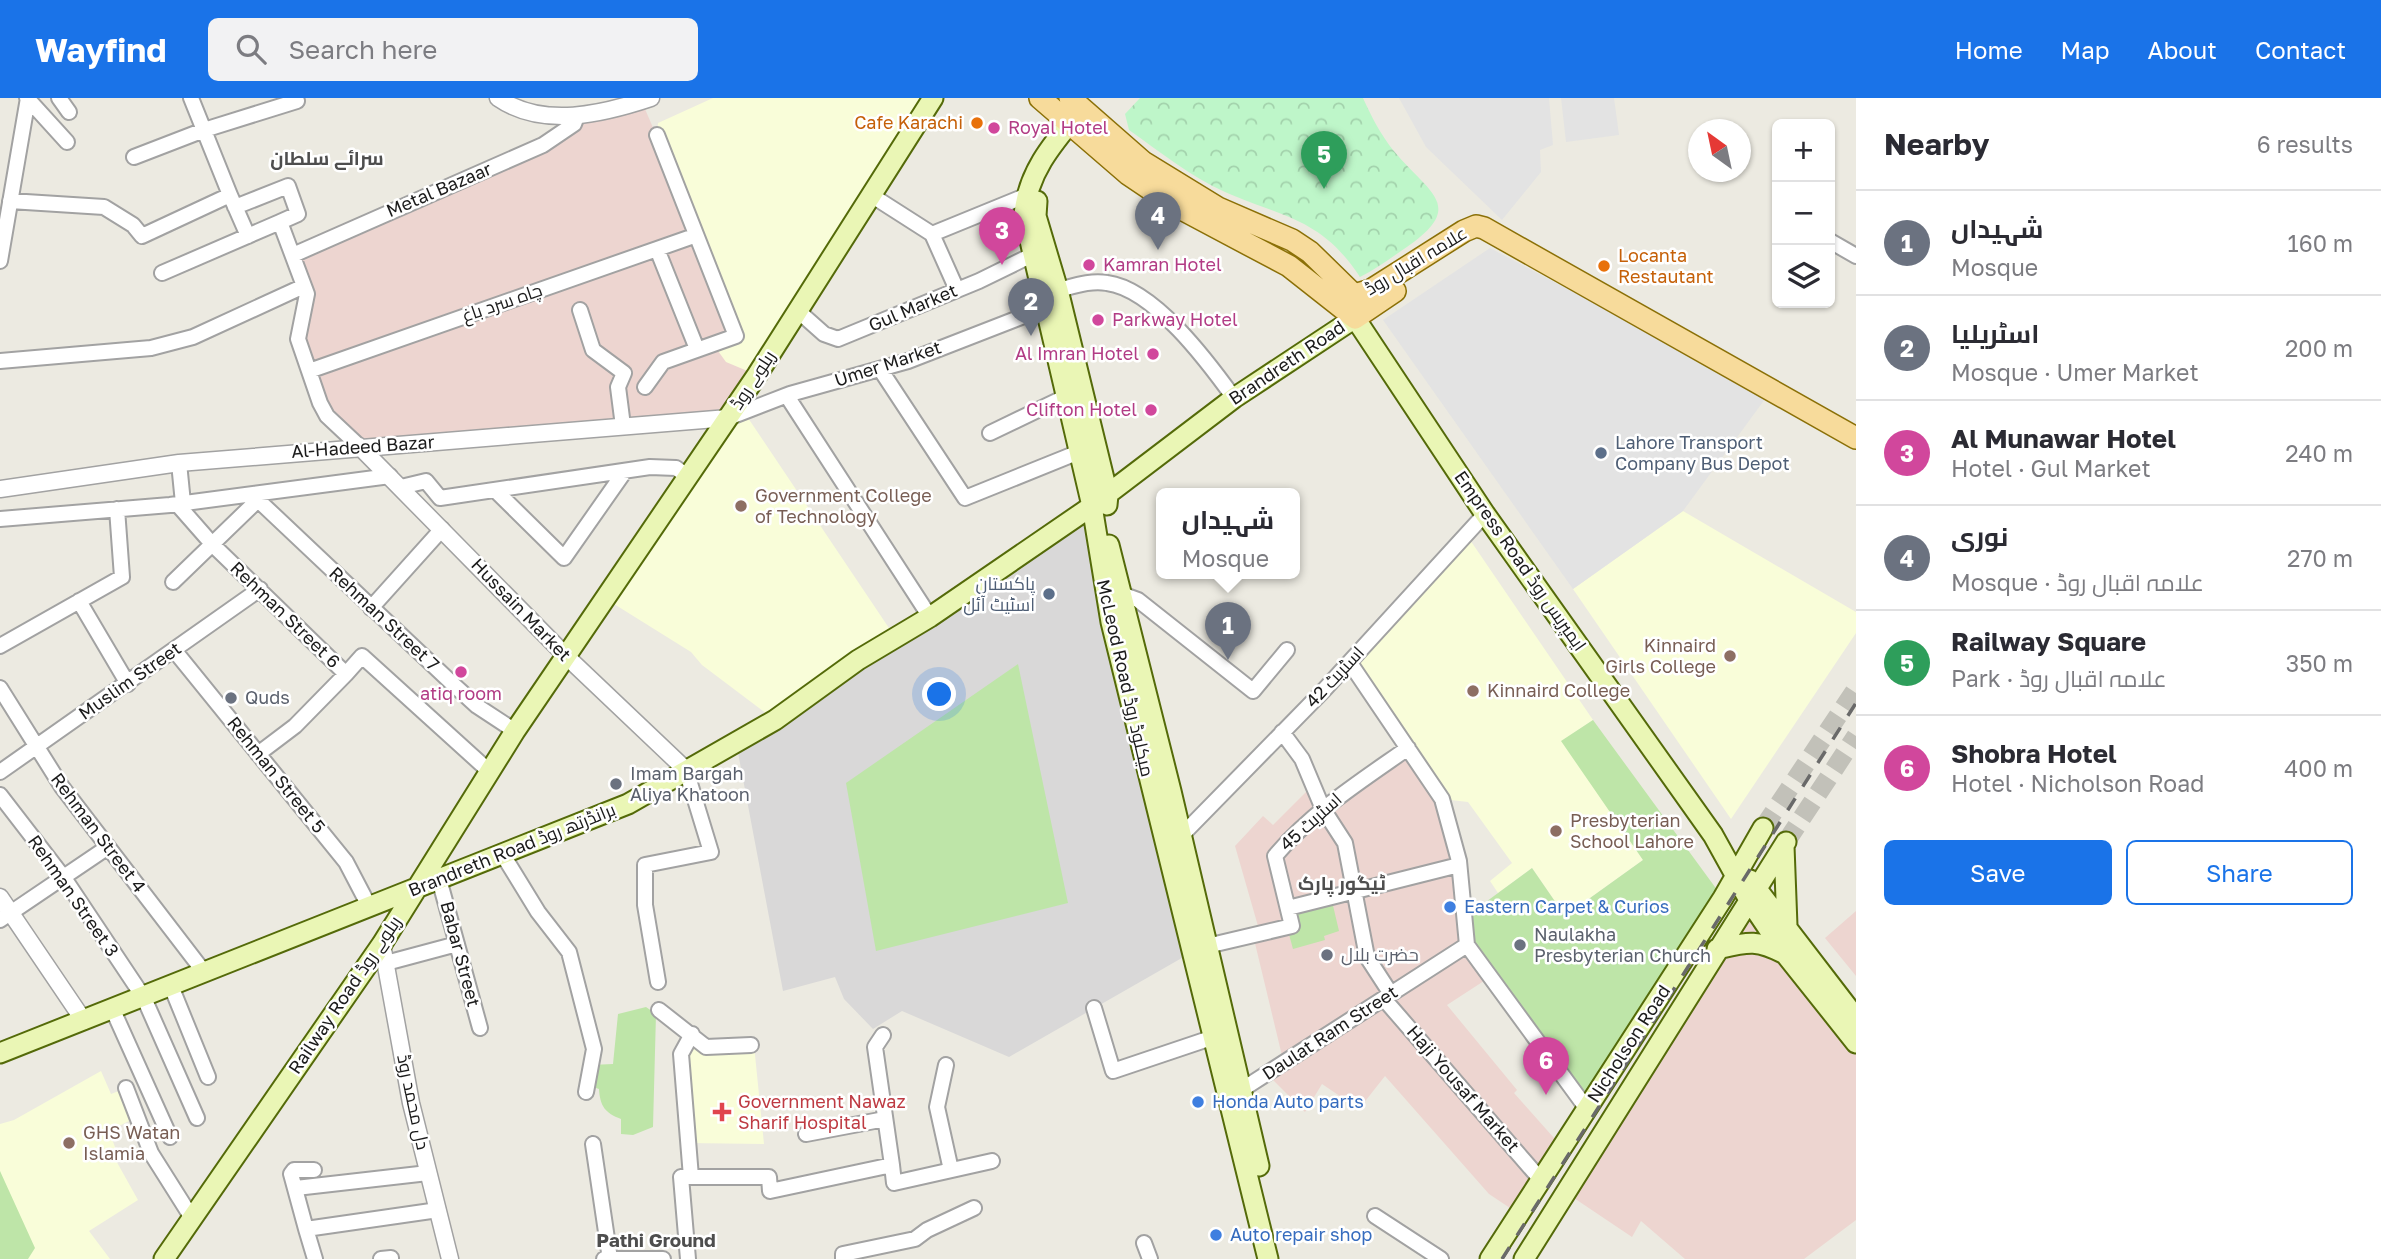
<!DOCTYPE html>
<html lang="en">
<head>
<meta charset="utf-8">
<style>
	body { margin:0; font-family:"Golos Text",Cairo,sans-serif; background:#f2f2f3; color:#2b2b33 }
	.controls { position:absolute; right:21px; top:21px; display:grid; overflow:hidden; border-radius:10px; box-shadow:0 2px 5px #0004 }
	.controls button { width:63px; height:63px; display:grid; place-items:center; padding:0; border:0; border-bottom:2px solid #e1e1e2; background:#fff; color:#2b2b33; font:35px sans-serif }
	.compass { position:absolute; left:1688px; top:21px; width:63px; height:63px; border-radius:50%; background:#fff; box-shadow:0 2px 5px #0004; rotate:327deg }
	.you { position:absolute; left:940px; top:597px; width:24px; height:24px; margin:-18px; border:5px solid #fff; border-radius:50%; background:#1a73e8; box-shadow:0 0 0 10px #1a73e833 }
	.badge { display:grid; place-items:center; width:46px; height:46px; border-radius:50%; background:#1a73e8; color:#fff; font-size:23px; font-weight:700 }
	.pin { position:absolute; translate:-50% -58px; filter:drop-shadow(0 2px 4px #0008) }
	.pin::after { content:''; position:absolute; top:37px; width:24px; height:21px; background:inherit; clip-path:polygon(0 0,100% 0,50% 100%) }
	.popup { position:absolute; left:1156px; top:390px; width:144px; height:91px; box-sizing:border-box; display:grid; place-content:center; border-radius:10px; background:#fff; filter:drop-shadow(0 2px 5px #0005); font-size:23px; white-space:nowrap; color:#7c7c81 }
	.popup b { font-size:26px; color:#2b2b33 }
	.popup::after { content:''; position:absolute; left:50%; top:100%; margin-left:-14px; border:14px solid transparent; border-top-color:#fff }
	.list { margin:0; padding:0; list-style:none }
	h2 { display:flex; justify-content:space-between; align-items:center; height:91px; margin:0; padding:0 28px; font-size:30px }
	h2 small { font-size:23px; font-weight:400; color:#7c7c81 }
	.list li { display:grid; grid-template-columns:46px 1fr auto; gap:21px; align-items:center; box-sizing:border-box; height:105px; padding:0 28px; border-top:2px solid #e1e1e2 }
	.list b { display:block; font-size:26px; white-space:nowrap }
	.list p { margin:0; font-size:23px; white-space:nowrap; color:#7c7c81 }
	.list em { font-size:23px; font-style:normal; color:#7c7c81 }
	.actions { display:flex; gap:14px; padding:21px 28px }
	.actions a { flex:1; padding:16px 0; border:2px solid #1a73e8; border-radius:10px; text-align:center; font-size:24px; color:#1a73e8 }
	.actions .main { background:#1a73e8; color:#fff }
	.icon { flex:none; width:38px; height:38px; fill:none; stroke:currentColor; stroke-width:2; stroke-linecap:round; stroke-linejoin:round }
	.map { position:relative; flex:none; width:1856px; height:1161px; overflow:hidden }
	header { display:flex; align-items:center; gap:42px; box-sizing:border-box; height:98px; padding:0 35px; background:#1a73e8; color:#fff }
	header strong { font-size:33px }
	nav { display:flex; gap:38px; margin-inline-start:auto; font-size:24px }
	.search { width:490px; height:63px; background:#f2f2f3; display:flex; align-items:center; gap:18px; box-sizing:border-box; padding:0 24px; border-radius:10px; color:#7c7c81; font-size:26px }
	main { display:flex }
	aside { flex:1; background:#fff }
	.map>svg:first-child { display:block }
	.residential { fill:#d9d8d8 }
	.commercial { fill:#edd5d0 }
	.education { fill:#f9fdd9 }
	.grass { fill:#bee5a8 }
	.park { fill:url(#park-crowns) }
	.parking { fill:#e3e3e3 }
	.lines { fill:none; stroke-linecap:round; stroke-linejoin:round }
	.secondary-tunnel { stroke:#c2c1b9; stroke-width:19; stroke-dasharray:19 10; stroke-linecap:butt }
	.minor-casing { stroke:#a2a2a2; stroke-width:18 }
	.tertiary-casing { stroke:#a2a2a2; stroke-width:19 }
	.secondary-casing { stroke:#546a09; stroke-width:23 }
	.primary-casing { stroke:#8b7007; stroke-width:24 }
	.minor { stroke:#fff; stroke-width:14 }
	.tertiary { stroke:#fff; stroke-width:16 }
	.secondary { stroke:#eaf6b5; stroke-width:19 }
	.primary { stroke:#f7db9b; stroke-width:21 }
	.rail { stroke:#696969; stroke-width:3.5; stroke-dasharray:14 14; stroke-linecap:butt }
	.food-dot { fill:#e8710a; stroke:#fff; stroke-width:2.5 }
	.hotel-dot { fill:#d1479c; stroke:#fff; stroke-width:2.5 }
	.service-dot { fill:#5c6f8a; stroke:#fff; stroke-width:2.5 }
	.education-dot { fill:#8d6e63; stroke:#fff; stroke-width:2.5 }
	.worship-dot { fill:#6b7280; stroke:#fff; stroke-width:2.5 }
	.shop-dot { fill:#3f7fe0; stroke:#fff; stroke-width:2.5 }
	.health-dot { fill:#e0444e; stroke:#fff; stroke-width:2.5 }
	.labels { text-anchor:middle; stroke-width:5; stroke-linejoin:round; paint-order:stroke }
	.food-label { font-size:18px; fill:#c56008; stroke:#fff; text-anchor:end }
	.hotel-label { font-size:18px; fill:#b23c85; stroke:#fff; text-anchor:start }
	.street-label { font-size:18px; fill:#1b1b1b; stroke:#fff }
	.service-label { font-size:18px; fill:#4e5e75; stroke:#fff; text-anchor:start }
	.education-label { font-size:18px; fill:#785e54; stroke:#fff; text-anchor:start }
	.worship-label { font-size:18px; fill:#5b616d; stroke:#fff; text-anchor:start }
	.shop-label { font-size:18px; fill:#366cbe; stroke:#fff; text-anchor:start }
	.health-label { font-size:18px; fill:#be3a42; stroke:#fff; text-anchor:start }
	.neighbourhood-label { font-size:19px; font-weight:bold; fill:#4e4e4e; stroke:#fff }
</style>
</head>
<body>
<header>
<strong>Wayfind</strong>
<div class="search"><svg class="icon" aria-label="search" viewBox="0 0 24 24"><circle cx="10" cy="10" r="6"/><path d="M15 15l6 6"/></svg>Search here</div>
<nav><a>Home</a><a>Map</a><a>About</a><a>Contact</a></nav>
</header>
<main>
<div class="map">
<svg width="1856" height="1161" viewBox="0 0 1856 1161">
	<defs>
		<pattern id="park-crowns" width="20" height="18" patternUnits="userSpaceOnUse" patternTransform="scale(1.75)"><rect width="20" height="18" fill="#bef6c9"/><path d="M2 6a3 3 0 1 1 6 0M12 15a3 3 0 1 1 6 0" fill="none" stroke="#a3d2ac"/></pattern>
	</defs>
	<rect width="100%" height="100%" fill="#eceae1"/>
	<path class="residential" d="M 1096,397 L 1201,849 L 1009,959 L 902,913 L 873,931 L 844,901 L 835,879 L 783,893 L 736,644 Z"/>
	<path class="commercial" d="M 645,11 L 759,277 L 728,320 L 359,348 L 330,321 L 298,241 L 306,202 L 293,157 L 585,25 Z
		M 1408,650 L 1442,701 L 1467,847 L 1490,879 L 1447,907 L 1517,992 L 1514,995 L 1562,1049 L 1519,1116 L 1489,1096 L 1385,978 L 1359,1011 L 1322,986 L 1305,1014 L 1268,977 L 1284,966 L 1253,837 L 1260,835 L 1235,748 L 1263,718 L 1273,727 L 1313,687 L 1323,711 Z
		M 1757,790 L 1856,917 L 1856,1122 L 1804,1161 L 1685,1161 L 1641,1123 L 1632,1139 L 1559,1090 Z
		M 1856,813 L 1856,878 L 1825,840 Z"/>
	<path class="education" d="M 713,0 L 922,0 L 757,277 L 726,264 L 713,246 L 736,238 L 657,37 L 658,25 Z
		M 744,314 L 895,539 L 775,622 L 702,567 L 691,554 L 606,501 Z
		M 1683,413 L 1856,514 L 1856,535 L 1731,721 L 1573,491 Z
		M 1468,439 L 1593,622 L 1562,643 L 1643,762 L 1565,818 L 1532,770 L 1498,795 L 1490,783 L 1512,765 L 1468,704 L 1442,701 L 1353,563 Z
		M 754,947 L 764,1046 L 687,1045 L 683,950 Z
		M 101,973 L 111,996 L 126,990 L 137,1019 L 109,1033 L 118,1057 L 114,1059 L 138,1102 L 89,1133 L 110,1161 L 0,1161 L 0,1026 L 14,1022 Z"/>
	<path class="grass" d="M 1018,566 L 1068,805 L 876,853 L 846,685 Z
		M 1593,622 L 1723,800 L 1587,1011 L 1467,847 L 1464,820 L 1532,770 L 1565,818 L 1643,762 L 1561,643 Z
		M 1331,799 L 1339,833 L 1324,838 L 1325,842 L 1293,851 L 1287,829 L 1288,810 Z
		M 646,909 L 656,916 L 653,1029 L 633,1037 L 621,1036 L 621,1021 C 605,1015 600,1008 599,991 L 587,987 L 591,967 L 613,966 L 618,916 Z
		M 0,1073 L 35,1150 L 28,1161 L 0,1161 Z"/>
	<path class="park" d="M 1140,0 L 1363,0 C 1371,18 1381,37 1393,52 C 1429,96 1470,108 1401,153 C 1388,162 1374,172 1360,179 C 1321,120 1284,120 1225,94 C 1190,78 1160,54 1129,32 L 1125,16 Z"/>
	<path class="parking" d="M 1399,0 L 1549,0 L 1553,47 L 1540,52 L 1541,74 L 1502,122 L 1426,49 Z
		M 1561,0 L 1614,0 L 1619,37 L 1566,44 Z
		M 1490,150 L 1768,297 L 1683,413 L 1573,491 L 1383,222 Z"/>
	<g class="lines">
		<path class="secondary-tunnel" d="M 1763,730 L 1856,591
			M 1786,744 L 1856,638"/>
		<g class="minor-casing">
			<path id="minor" d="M 27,0 L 67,44
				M 59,0 L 69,14
				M 191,0 L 230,97
				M 134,59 L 204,32 L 297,3
				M 871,97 L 932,136 L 957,192
				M 10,103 L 104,109 L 133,127 L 142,138 L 230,97 L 248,138
				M 235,109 L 288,88 L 298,116 L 280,124 L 307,196 L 298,241 L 320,305 L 327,318 L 359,348
				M 932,136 L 1025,98
				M 1830,143 L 1856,158
				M 657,151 L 697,251
				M 293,157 L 543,47 L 574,26 L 577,18
				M 0,163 L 28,0
				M 162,175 L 280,124
				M 1058,192 C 1074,188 1091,182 1107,185 C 1154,191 1208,264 1234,300
				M 580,212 L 593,252 L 624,275 L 618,289 L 623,328
				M 797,212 L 824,236 L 838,241 L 979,183 L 1034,156
				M 0,263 L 151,250 L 193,239 L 304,188
				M 880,271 L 965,400 L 1079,354
				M 309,273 L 694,138
				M 645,289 L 663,264 L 736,238 L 657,37
				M 787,298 L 930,519
				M 728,320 L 790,296 L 908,263 L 1047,209
				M 990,335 L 1067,298
				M 179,365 L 183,405
				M 401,389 L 426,383 L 440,400 L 650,369 L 676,370 L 687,378
				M 495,392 L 564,460 L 625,373
				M 258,402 L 455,588 L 477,608 L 515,633
				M 177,406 L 213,447 L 346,576 L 362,558 L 490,674
				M 0,421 L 170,407 L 390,378
				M 173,484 L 265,395
				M 1119,495 L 1138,502 L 1253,593 L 1287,552
				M 79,503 L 128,586
				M 371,510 L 442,431
				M 0,548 L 122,479 L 117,411
				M 174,552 L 346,764 L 369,808
				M 1350,565 L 1442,701 L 1459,763 L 1467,847 L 1587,1011
				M 0,590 L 62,689 L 204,874
				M 1282,634 L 1302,661 L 1323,711 L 1345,745 L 1367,859 L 1391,896
				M 258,656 L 295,628 L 346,576
				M 0,674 L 260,491
				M 0,697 L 64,780 L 144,900 L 197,1020
				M 1181,738 L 1324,592 L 1485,416
				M 503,757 L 538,814 L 569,854 L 594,951 L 586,994
				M 439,781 L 480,930
				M 1288,810 L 1459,767
				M 0,822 L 108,749
				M 1207,848 L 1292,828 L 1275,758 C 1312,714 1361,683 1408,650
				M 386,865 L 457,846
				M 658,884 L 645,807 L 645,767 L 711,754 L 686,672
				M 171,888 L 208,979
				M 1384,901 L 1541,1082
				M 112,910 L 170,1039
				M 1094,910 L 1113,973 L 1214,939
				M 659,912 L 706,949 L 751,947
				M 883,937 L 875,949 L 892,1067
				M 946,967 L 937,1009 L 951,1072
				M 126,990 L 151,1055 L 192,1120
				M 1235,996 L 1467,847
				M 806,1036 L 885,1021
				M 593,1046 L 610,1161
				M 691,1079 L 681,956 L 692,936
				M 296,1090 L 428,1075
				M 1375,1118 L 1441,1161
				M 306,1131 L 291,1076 L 294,1072 L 314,1072
				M 1144,1145 L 1150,1161
				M 315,1161 L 306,1131 L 438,1112
				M 381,1161 L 391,1160
				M 604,1161 L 663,1161
				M 688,1161 L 681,1079 L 769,1079 L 770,1093 L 892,1067 L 894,1085 L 992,1063
				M 843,1161 L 843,1156 L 915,1141 L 927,1132 L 974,1110"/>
		</g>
		<g class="tertiary-casing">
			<path id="tertiary" d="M 498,0 C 543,31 603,16 651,0
				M 359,348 L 567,559 L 686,672
				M 0,391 L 179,365 L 728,320
				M 0,799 L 84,923
				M 382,846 L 411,1005 L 450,1161"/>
		</g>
		<g class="secondary-casing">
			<path id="secondary" d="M 1079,14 C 1053,45 1027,75 1024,117 L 1092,408 L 1111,524 L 1268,1161
				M 1037,103 L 1036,118 L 1058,192 L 1108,397 L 1107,407
				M 1109,447 L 1171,693 L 1259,1068
				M 1784,748 L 1787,828
				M 1750,782 L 1856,920
				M 1717,851 C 1748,844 1756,841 1785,856
				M 0,955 L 628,706 L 775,622 L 858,562 L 930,519 L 1092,408 L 1234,300 L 1355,220 L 1485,416 L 1713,737 L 1749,802 L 1786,857 L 1856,945
				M 164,1161 L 382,846 L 515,633 L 757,277 L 933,0
				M 1490,1161 L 1723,800 L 1763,730
				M 1524,1161 L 1786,744"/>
		</g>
		<g class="primary-casing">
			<path id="primary" d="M 1040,0 L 1128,76 L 1174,107 L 1289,168 L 1355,220 L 1395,193
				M 1070,0 L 1143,64 L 1218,110 L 1292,142 L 1310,154 L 1354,197 L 1371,192 L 1464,133 L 1476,128 L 1484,130 L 1856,340"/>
		</g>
		<use href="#minor" class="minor"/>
		<use href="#tertiary" class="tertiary"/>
		<use href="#secondary" class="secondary"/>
		<use href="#primary" class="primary"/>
		<path class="rail" d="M 1502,1161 L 1856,605"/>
	</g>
	<g class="food-dot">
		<circle cx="977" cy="25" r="7"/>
		<circle cx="1604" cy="168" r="7"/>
	</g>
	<g class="hotel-dot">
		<circle cx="994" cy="30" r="7"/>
		<circle cx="1089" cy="167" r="7"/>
		<circle cx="1098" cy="222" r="7"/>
		<circle cx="1153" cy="256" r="7"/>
		<circle cx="1151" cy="312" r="7"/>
		<circle cx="461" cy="574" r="7"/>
	</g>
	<g class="service-dot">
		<circle cx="1601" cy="355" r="7"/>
		<circle cx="1049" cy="496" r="7"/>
	</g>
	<g class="education-dot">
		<circle cx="741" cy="408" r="7"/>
		<circle cx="1730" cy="558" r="7"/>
		<circle cx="1473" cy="593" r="7"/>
		<circle cx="1556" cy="733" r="7"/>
		<circle cx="69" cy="1045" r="7"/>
	</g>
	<g class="worship-dot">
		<circle cx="231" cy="600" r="7"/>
		<circle cx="616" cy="686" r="7"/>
		<circle cx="1520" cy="847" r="7"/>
		<circle cx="1327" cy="857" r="7"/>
	</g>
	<g class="shop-dot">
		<circle cx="1450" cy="809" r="7"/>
		<circle cx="1198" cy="1004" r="7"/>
		<circle cx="1216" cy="1137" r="7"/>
	</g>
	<path class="health-dot" d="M718.5 1003.5h7v7h7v7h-7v7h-7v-7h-7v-7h7z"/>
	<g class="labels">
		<g class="food-label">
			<text x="963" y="31">Cafe Karachi</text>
			<text x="1618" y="164" text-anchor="start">Locanta<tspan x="1618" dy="21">Restautant</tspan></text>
		</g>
		<g class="hotel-label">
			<text x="1008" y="36">Royal Hotel</text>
			<text x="1103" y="173">Kamran Hotel</text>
			<text x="1112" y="228">Parkway Hotel</text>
			<text x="1139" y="262" text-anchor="end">Al Imran Hotel</text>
			<text x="1137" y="318" text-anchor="end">Clifton Hotel</text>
			<text x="461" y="602" text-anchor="middle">atiq room</text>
		</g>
		<g class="street-label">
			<text transform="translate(439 92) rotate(-23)" y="6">Metal Bazaar</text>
			<text transform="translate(1416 163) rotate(-31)" y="6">علامہ اقبال روڈ</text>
			<text transform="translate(502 205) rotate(-19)" y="6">چاہ سرد باغ</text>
			<text transform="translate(913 210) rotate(-23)" y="6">Gul Market</text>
			<text transform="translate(1287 265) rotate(-34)" y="6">Brandreth Road</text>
			<text transform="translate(888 266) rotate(-18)" y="6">Umer Market</text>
			<text transform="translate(753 282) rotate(-57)" y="6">ریلوے روڈ</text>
			<text transform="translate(363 349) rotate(-4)" y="6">Al-Hadeed Bazar</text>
			<text transform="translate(1520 463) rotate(55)" y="6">Empress Road ایمپریس روڈ</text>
			<text transform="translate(521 512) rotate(46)" y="6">Hussain Market</text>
			<text transform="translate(285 517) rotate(44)" y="6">Rehman Street 6</text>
			<text transform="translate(384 521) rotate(43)" y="6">Rehman Street 7</text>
			<text transform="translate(1335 579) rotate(-47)" y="6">اسٹریٹ 42</text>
			<text transform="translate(1125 580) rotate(77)" y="6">McLeod Road میکلوڈ روڈ</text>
			<text transform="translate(130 583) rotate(-35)" y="6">Muslim Street</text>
			<text transform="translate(276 677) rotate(51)" y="6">Rehman Street 5</text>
			<text transform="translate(1311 724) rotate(-42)" y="6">اسٹریٹ 45</text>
			<text transform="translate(98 735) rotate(53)" y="6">Rehman Street 4</text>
			<text transform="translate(512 752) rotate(-22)" y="6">Brandreth Road برانڈرتھ روڈ</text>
			<text transform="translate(73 798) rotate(55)" y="6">Rehman Street 3</text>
			<text transform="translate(460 856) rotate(75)" y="6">Babar Street</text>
			<text transform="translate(345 897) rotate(-56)" y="6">Railway Road ریلوے روڈ</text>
			<text transform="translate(1330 935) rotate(-33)" y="6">Daulat Ram Street</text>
			<text transform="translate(1629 946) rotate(-57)" y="6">Nicholson Road</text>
			<text transform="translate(1463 991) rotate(49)" y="6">Haji Yousaf Market</text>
			<text transform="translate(413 1004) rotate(78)" y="6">دل محمد روڈ</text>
		</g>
		<g class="service-label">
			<text x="1615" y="351">Lahore Transport<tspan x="1615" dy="21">Company Bus Depot</tspan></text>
			<text x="1035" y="492" text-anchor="end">پاکستان<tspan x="1035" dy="21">اسٹیٹ آئل</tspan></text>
		</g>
		<g class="education-label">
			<text x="755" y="404">Government College<tspan x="755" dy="21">of Technology</tspan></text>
			<text x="1716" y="554" text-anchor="end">Kinnaird<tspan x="1716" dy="21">Girls College</tspan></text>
			<text x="1487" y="599">Kinnaird College</text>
			<text x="1570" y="729">Presbyterian<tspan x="1570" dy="21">School Lahore</tspan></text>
			<text x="83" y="1041">GHS Watan<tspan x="83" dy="21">Islamia</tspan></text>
		</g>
		<g class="worship-label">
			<text x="245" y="606">Quds</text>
			<text x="630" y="682">Imam Bargah<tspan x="630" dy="21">Aliya Khatoon</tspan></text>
			<text x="1534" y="843">Naulakha<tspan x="1534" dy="21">Presbyterian Church</tspan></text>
			<text x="1341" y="863">حضرت بلال</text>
		</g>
		<g class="shop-label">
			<text x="1464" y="815">Eastern Carpet &amp; Curios</text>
			<text x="1212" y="1010">Honda Auto parts</text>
			<text x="1230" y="1143">Auto repair shop</text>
		</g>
		<g class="health-label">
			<text x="738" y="1010">Government Nawaz<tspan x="738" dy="21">Sharif Hospital</tspan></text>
		</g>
		<g class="neighbourhood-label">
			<text x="327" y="67">سرائے سلطان</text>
			<text x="1342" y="792">ٹیگور پارک</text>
			<text x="656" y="1149">Pathi Ground</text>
		</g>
	</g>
</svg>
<div class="controls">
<button>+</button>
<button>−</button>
<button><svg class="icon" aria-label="layers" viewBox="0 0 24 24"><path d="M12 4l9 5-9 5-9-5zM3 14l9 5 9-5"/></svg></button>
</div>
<svg class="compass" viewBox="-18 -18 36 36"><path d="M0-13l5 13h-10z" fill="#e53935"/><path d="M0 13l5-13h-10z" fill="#7c7c81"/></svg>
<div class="you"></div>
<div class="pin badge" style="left:1228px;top:562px;background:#6b7280">1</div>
<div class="popup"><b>شہیداں</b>Mosque</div>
<div class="pin badge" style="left:1031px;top:238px;background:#6b7280">2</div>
<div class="pin badge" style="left:1002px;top:167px;background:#d1479c">3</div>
<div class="pin badge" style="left:1158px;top:152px;background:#6b7280">4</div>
<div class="pin badge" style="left:1324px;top:91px;background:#2e9e5b">5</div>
<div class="pin badge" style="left:1546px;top:997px;background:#d1479c">6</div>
</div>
<aside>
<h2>Nearby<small>6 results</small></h2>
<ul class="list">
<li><span class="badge" style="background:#6b7280">1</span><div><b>شہیداں</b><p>Mosque</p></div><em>160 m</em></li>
<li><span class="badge" style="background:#6b7280">2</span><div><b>اسٹریلیا</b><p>Mosque · Umer Market</p></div><em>200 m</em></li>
<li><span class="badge" style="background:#d1479c">3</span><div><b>Al Munawar Hotel</b><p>Hotel · Gul Market</p></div><em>240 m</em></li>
<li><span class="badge" style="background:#6b7280">4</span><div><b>نوری</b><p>Mosque · علامہ اقبال روڈ</p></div><em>270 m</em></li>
<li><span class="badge" style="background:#2e9e5b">5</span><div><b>Railway Square</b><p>Park · علامہ اقبال روڈ</p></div><em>350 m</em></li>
<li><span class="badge" style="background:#d1479c">6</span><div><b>Shobra Hotel</b><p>Hotel · Nicholson Road</p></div><em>400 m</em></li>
</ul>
<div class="actions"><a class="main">Save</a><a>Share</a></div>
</aside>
</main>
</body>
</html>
